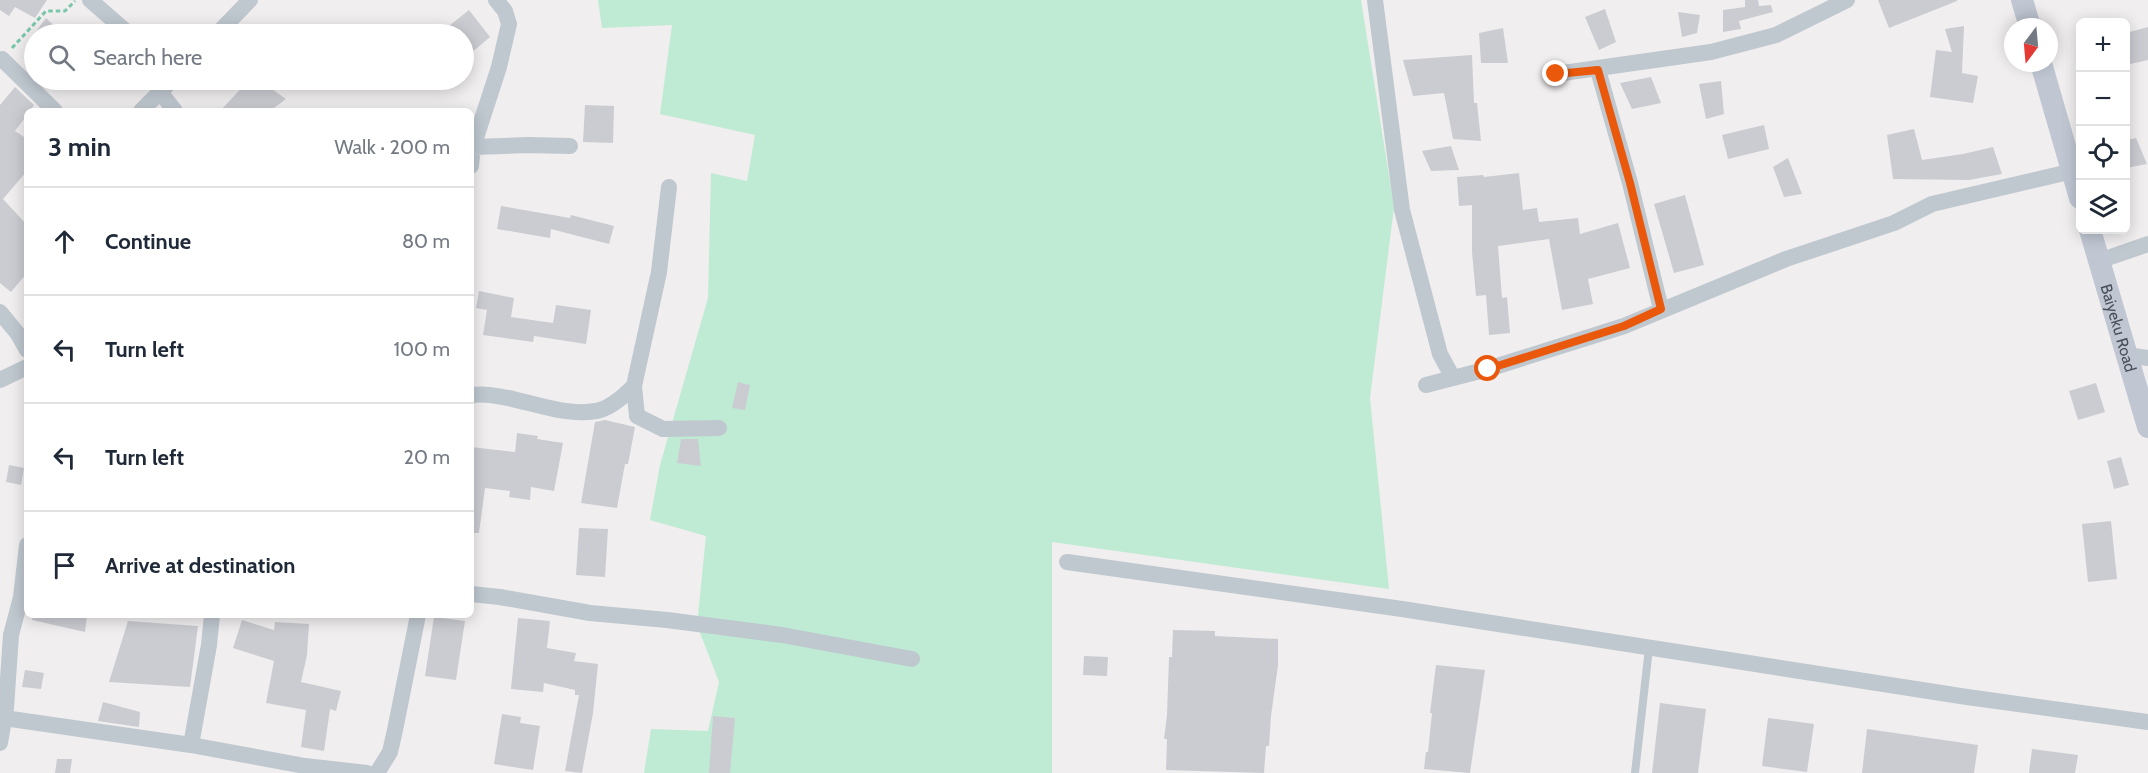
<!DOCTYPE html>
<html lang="en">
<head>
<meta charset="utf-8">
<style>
	body { margin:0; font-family:Cabin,sans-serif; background:#f6f6f7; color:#1f2937 }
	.controls { position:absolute; right:18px; top:18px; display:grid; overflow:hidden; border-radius:9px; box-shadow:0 3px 15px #0003 }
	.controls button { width:54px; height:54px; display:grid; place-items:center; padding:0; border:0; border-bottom:2px solid #e0e1e3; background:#fff; color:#1f2937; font:30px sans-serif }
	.compass { position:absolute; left:2004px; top:18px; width:54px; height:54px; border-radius:50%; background:#fff; box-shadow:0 3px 15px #0003; rotate:196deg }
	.stop { position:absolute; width:18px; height:18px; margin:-14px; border:4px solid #ea580c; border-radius:50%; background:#fff }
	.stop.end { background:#ea580c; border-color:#fff; box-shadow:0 2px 6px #0008 }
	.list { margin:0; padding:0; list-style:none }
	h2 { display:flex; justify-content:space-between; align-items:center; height:78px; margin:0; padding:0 24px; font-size:26px }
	h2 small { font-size:20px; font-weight:400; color:#747a83 }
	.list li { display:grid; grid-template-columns:39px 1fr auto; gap:18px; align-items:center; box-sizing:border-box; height:108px; padding:0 24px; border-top:2px solid #e0e1e3 }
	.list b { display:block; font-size:22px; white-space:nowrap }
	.list em { font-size:20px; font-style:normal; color:#747a83 }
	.icon { flex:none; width:33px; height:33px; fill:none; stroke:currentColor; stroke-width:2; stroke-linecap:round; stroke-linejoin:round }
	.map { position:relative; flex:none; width:2148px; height:773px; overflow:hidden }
	.search { position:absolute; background:#fff; box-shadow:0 3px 15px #0003; left:24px; top:24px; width:450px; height:66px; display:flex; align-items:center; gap:15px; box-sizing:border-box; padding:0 21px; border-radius:33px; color:#747a83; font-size:22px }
	.panel { position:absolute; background:#fff; box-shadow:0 3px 15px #0003; left:24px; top:108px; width:450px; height:510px; border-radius:9px }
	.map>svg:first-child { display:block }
	.green { fill:#bfebd4 }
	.building { fill:#cbccd2 }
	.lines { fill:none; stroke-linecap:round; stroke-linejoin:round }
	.path { stroke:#79c7a8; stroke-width:3; stroke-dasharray:4.5 3; stroke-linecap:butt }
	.lane { stroke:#bfc7cf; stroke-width:8 }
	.street { stroke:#bfc7cf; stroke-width:16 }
	.secondary { stroke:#c0c7d3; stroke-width:22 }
	.route { stroke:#ea580c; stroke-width:8 }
	.labels { text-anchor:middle; stroke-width:4.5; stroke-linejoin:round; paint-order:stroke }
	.street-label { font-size:16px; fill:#474f5a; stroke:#fff }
</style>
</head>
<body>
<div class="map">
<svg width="2148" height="773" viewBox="0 0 2148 773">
	<rect width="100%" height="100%" fill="#f0eeee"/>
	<path class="green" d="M 598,0 L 1361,0 L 1394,207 L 1370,398 L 1389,589 L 1052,542 L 1052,773 L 644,773 L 651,729 L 708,731 L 719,682 L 697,625 L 706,536 L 650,520 L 660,465 L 708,298 L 711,173 L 747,181 L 755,135 L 660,114 L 672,25 L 602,28 Z"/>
	<path class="building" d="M 0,0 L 47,0 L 35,18 L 15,7 L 9,16 L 0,10 Z
		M 1745,0 L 1758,0 L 1759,6 L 1771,5 L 1773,12 L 1739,21 L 1741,29 L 1723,32 L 1723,10 L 1745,7 Z
		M 1878,0 L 1957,0 L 1957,1 L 1889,28 Z
		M 1605,9 L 1616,42 L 1599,50 L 1585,17 Z
		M 469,10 L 490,37 L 464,59 L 464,34 L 439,34 Z
		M 1678,12 L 1700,15 L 1697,33 L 1682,37 Z
		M 46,18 L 63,34 L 34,34 Z
		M 1964,26 L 1962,73 L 1978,76 L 1973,103 L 1930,97 L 1936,50 L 1952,52 L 1945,29 Z
		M 2148,27 L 2148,60 L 2126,65 L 2126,33 Z
		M 1503,28 L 1508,63 L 1481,63 L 1479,33 Z
		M 1472,55 L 1474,103 L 1477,103 L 1481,141 L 1453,139 L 1444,93 L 1413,96 L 1403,60 Z
		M 1651,77 L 1661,103 L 1632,109 L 1620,83 Z
		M 249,80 L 259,80 L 286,99 L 270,111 L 220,111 Z
		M 1721,81 L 1724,114 L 1706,119 L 1699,84 Z
		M 15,87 L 34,105 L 30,111 L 27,111 L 27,115 L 15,131 L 27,139 L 27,171 L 3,199 L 27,225 L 27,273 L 11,292 L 0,283 L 0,105 Z
		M 585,105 L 614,106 L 613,143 L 583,142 Z
		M 1764,125 L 1769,149 L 1728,159 L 1722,135 Z
		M 1914,129 L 1922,160 L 1963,154 L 1993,147 L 2002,174 L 1969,180 L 1893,179 L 1887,135 Z
		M 2136,138 L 2147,164 L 2126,168 L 2126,140 Z
		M 1451,146 L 1459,170 L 1431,171 L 1422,151 Z
		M 1788,158 L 1802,194 L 1784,197 L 1773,167 Z
		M 1519,173 L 1523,210 L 1537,208 L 1539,222 L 1578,218 L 1580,234 L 1618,223 L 1630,268 L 1588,279 L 1593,304 L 1562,310 L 1549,239 L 1498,246 L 1502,298 L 1507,297 L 1510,333 L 1489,335 L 1486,295 L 1476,296 L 1472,252 L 1472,205 L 1459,206 L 1457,177 L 1483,175 L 1484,177 Z
		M 1685,195 L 1704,265 L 1674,273 L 1654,204 Z
		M 501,206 L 570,218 L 571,215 L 614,226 L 609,244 L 551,229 L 550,238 L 497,229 Z
		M 479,291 L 514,298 L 511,317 L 553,323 L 556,305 L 591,310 L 586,344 L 534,336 L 533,342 L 483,335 L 487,310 L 476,308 Z
		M 738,382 L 750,385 L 745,410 L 732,408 Z
		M 2096,383 L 2105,412 L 2078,420 L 2069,391 Z
		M 605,420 L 635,427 L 628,464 L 625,464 L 617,508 L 581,503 L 595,422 Z
		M 517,433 L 538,436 L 537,439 L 563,443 L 554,491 L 531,487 L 530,500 L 509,497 L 510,491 L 485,488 L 479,533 L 471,533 L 471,447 L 515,452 Z
		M 681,439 L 698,439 L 701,466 L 677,463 Z
		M 2121,457 L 2129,485 L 2114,489 L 2107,461 Z
		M 9,465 L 24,468 L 21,485 L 6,482 Z
		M 2111,521 L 2117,579 L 2088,582 L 2082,524 Z
		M 579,528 L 608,529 L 605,577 L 576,575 Z
		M 33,615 L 87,615 L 85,632 L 32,620 Z
		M 434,617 L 465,621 L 456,680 L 425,676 Z
		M 518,618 L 550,621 L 547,648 L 576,653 L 574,661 L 598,664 L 593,713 L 582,773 L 565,771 L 579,695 L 575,695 L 575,690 L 544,683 L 543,692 L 511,689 Z
		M 242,620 L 274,630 L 275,622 L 309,624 L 307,655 L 301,682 L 341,691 L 336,711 L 330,709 L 324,751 L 301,747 L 306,710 L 266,703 L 274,661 L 233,648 Z
		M 128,621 L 198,626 L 190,687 L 109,682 Z
		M 1173,630 L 1215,631 L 1215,636 L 1278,639 L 1278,665 L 1271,716 L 1269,746 L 1266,746 L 1264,773 L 1166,770 L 1167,739 L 1164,739 L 1167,715 L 1169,657 L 1172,657 Z
		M 1084,656 L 1108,657 L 1107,676 L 1083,675 Z
		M 1436,665 L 1485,670 L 1470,773 L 1424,769 L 1426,752 L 1428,752 L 1432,713 L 1430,713 Z
		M 25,670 L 44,673 L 41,689 L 22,687 Z
		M 103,702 L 140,712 L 139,727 L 98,721 Z
		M 1660,703 L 1706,709 L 1698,773 L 1652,773 Z
		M 502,714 L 521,717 L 520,723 L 540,726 L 533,770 L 494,764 Z
		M 713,716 L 735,718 L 730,773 L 709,773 Z
		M 1768,718 L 1814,724 L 1807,772 L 1762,766 Z
		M 1867,729 L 1978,745 L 1974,773 L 1862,773 Z
		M 2032,749 L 2078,755 L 2075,773 L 2029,773 Z
		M 57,759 L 72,759 L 70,773 L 55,773 Z"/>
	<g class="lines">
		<path class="path" d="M 12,48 L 46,11 L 65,11 L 75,1"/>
		<path class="lane" d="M 1635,773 L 1649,648"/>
		<path class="street" d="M 90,0 L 129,34
			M 1375,0 L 1402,210 L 1440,354 L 1453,378
			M 217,34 L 250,0
			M 2,59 L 55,111
			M 1598,70 L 1630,183 L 1661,309
			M 1556,74 L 1711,52 L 1776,35 L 1847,0
			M 160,92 L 175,111
			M 141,111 L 172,80
			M 473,147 L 528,145 L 570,146
			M 471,166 L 473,147 L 499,67 L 509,24 L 505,11 L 496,0
			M 2099,261 L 2148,244
			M 0,312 L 18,334 L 27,350
			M 2127,355 L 2148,358
			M 0,380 L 27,367
			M 1426,385 L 1488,369 L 1624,326 L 1786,259 L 1894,223 L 1932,204 L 2073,171
			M 634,386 L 637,416 L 663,429 L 719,428
			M 471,395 C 513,391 553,418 596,411 C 610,409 624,396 634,386 L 659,272 L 669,187
			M 1067,562 L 1402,609 L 1967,697 L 2148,722
			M 471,594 L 500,597 L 590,613 L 667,620 L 782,635 L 912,659
			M 4,718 L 191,745 L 305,766 L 367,773
			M 0,743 L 6,708 L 11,635 L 21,597 L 27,545
			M 191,745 L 209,645 L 212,615
			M 377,773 L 390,752 L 395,730 L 418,615"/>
		<g class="secondary">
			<path d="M 2022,0 L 2030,27"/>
			<path d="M 2041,63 L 2080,198"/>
			<path id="s1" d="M 2090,230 L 2148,427"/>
		</g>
	</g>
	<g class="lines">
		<path class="route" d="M 1488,369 L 1624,326 L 1661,309 L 1630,183 L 1598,70 L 1556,74"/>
	</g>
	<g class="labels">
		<g class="street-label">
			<text dy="6" stroke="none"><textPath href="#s1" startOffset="102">Baiyeku Road</textPath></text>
		</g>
	</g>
</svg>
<div class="controls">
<button>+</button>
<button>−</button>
<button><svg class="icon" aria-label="locate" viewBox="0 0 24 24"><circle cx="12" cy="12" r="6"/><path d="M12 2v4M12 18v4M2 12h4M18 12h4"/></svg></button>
<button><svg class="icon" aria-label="layers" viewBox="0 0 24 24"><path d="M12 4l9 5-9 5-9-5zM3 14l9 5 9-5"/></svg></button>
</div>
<svg class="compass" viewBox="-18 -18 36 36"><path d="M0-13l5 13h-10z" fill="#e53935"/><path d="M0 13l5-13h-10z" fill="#747a83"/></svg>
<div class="stop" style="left:1488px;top:369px"></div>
<div class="stop end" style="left:1556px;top:74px"></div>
<div class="search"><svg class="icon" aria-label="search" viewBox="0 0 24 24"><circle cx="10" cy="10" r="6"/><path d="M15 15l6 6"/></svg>Search here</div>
<section class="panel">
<h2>3 min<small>Walk · 200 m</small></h2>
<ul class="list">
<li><svg class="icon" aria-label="ahead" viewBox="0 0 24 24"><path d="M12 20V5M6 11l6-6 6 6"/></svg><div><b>Continue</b></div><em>80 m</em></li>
<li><svg class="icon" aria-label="left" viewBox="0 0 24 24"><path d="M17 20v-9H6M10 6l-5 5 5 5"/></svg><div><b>Turn left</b></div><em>100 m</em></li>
<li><svg class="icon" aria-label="left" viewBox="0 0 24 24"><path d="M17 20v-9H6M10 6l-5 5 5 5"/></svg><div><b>Turn left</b></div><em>20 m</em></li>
<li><svg class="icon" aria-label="arrive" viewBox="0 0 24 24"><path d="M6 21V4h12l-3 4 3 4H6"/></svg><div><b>Arrive at destination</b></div></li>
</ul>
</section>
</div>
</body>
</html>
